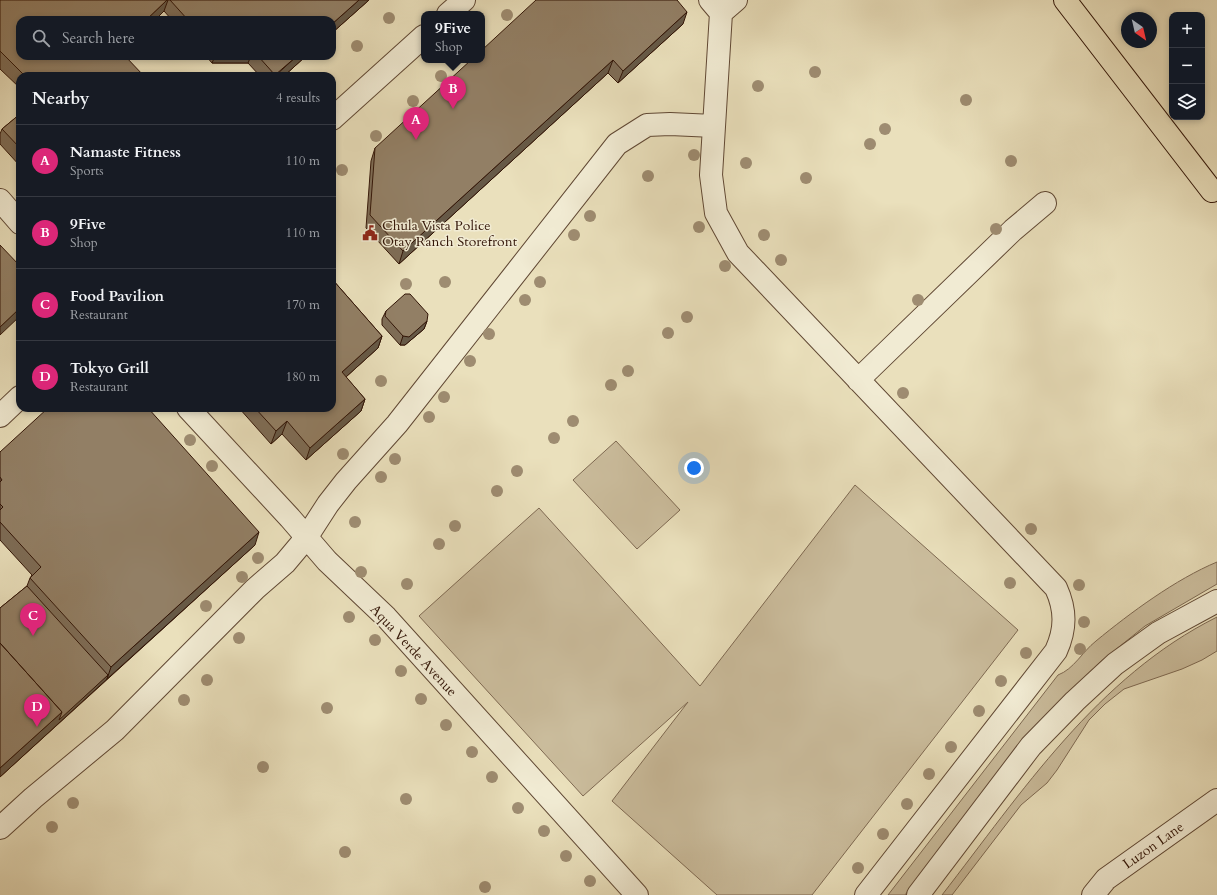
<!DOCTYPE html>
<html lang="en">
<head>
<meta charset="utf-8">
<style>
	body { margin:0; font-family:Cardo,serif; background:#20242c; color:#f1f3f6 }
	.controls { position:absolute; right:12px; top:12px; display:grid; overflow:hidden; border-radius:8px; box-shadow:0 2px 6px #0003 }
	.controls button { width:36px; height:36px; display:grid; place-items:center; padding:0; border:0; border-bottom:1px solid #363941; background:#171b24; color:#f1f3f6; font:20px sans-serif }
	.compass { position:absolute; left:1121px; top:12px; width:36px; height:36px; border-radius:50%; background:#171b24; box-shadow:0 2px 6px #0003; rotate:146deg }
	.you { position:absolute; left:694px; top:468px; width:14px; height:14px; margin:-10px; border:3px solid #fff; border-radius:50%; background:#1a73e8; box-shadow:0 0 0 6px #1a73e833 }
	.badge { display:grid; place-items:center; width:26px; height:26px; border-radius:50%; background:#db2777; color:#fff; font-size:13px; font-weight:700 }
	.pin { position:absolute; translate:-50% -33px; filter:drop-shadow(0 1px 2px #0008) }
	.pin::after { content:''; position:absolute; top:21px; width:14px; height:12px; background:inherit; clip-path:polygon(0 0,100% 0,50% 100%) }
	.popup { position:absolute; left:421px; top:11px; width:64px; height:52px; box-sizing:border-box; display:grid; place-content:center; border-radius:8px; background:#171b24; filter:drop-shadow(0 1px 3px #0005); font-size:13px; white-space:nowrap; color:#9ea1a6 }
	.popup b { font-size:15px; color:#f1f3f6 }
	.popup::after { content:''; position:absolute; left:50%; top:100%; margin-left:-8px; border:8px solid transparent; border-top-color:#171b24 }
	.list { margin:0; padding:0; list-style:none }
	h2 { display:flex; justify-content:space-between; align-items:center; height:52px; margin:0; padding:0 16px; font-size:17px }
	h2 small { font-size:13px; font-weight:400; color:#9ea1a6 }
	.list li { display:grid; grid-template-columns:26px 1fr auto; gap:12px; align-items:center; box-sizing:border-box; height:72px; padding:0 16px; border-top:1px solid #363941 }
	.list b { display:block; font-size:15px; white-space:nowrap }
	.list p { margin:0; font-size:13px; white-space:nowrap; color:#9ea1a6 }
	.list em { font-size:13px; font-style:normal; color:#9ea1a6 }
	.icon { flex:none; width:22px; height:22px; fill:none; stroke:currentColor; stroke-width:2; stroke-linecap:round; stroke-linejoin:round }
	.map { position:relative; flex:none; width:1217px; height:895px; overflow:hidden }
	.search { position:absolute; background:#171b24; box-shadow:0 2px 6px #0003; left:16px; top:16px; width:320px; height:44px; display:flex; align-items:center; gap:10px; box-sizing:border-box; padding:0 14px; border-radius:12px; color:#9ea1a6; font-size:15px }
	.panel { position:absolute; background:#171b24; box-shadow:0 2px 6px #0003; left:16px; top:72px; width:320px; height:340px; border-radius:12px }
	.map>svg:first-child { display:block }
	.green { fill:#cbbd9d; stroke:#7e6952 }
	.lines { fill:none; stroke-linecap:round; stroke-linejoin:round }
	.minor-casing { stroke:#604834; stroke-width:24 }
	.highway-casing { stroke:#321507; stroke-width:24 }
	.minor { stroke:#f1ebd3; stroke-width:22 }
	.highway { stroke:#eae0bc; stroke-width:22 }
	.tree { fill:#9e8c71 }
	.wall { fill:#7e6d57; stroke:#321507 }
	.shaded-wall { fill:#665947; stroke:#321507 }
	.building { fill:#927f65; stroke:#321507 }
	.labels { text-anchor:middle; stroke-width:3; stroke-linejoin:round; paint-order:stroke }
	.poi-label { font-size:14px; fill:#321507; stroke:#f1ebd3; text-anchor:start }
	.street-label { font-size:14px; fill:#321507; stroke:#f1ebd3 }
</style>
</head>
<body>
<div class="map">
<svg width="1217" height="895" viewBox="0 0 1217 895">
	<rect width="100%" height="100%" fill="#eae0bc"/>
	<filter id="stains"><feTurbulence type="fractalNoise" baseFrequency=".005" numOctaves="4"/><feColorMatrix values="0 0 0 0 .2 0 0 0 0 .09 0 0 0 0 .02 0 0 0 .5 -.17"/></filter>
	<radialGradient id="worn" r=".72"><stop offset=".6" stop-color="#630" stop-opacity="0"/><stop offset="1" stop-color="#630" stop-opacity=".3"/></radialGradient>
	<path class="green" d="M 616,441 L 680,510 L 637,549 L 573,480 Z
		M 855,485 L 1018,630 L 812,895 L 717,895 L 612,801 L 688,702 L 583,796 L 419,616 L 539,508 L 700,686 Z
		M 1217,562 L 1217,584 L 1145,626 L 1099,663 L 1034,727 L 905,895 L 888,895 L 1058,675 C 1074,669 1082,652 1096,641 C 1130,613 1176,579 1217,562 Z
		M 1217,617 L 1217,651 L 1202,660 L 1182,669 L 1124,689 L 1105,704 L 1089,720 L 1057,770 L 1047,783 L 1021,805 L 952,895 L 942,895 C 1022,792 1097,677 1217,617 Z"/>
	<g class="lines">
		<g class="minor-casing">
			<path id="minor" d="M 710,0 L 721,13 L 711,175 L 716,213 L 738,253 L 1056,588 C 1066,610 1066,629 1056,651 L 866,895
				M 721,13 L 736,0
				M 448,14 L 464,0
				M 332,119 L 424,36
				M 0,200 L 20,223
				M 858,380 L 1013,230 L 1045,203
				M 188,408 L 290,518 L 327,561 L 386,617 L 637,895
				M 0,416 L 20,397
				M 0,828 L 33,798 L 115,730 L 255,589 L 285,563 L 306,538 L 328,504 L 346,481 L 397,424 L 617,144 L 647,125 L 670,124 L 714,126
				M 918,895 L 1031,746 L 1075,701 L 1115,664 L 1158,633 L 1217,601
				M 1093,895 L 1106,879 L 1217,800"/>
		</g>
		<g class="highway-casing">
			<path id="highway" d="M 1065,0 L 1212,191"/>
		</g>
		<use href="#minor" class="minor"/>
		<use href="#highway" class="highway"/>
	</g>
	<g class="tree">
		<circle cx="507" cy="15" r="6"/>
		<circle cx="389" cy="18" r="6"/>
		<circle cx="357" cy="46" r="6"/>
		<circle cx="815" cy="72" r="6"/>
		<circle cx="441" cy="76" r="6"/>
		<circle cx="758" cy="86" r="6"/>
		<circle cx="966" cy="100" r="6"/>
		<circle cx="413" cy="101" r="6"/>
		<circle cx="885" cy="129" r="6"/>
		<circle cx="376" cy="136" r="6"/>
		<circle cx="870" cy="144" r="6"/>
		<circle cx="694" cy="155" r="6"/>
		<circle cx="1011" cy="161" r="6"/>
		<circle cx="746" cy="163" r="6"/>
		<circle cx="342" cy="170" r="6"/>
		<circle cx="648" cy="176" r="6"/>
		<circle cx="806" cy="178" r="6"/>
		<circle cx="590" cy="216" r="6"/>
		<circle cx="699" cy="227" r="6"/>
		<circle cx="996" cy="229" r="6"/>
		<circle cx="574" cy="235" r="6"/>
		<circle cx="764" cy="235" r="6"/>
		<circle cx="781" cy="260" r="6"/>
		<circle cx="725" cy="266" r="6"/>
		<circle cx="445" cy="282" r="6"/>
		<circle cx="540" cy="282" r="6"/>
		<circle cx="406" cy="284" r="6"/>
		<circle cx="525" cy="300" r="6"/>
		<circle cx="918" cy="300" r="6"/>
		<circle cx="687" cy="317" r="6"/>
		<circle cx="668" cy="333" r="6"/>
		<circle cx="489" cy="334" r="6"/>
		<circle cx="470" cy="361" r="6"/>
		<circle cx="628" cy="371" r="6"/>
		<circle cx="381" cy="381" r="6"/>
		<circle cx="611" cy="385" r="6"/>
		<circle cx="903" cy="393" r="6"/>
		<circle cx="444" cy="397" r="6"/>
		<circle cx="429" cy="417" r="6"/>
		<circle cx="573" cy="421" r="6"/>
		<circle cx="554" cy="438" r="6"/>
		<circle cx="190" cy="440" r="6"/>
		<circle cx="343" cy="454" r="6"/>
		<circle cx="395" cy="459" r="6"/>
		<circle cx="212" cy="466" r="6"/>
		<circle cx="517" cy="471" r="6"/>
		<circle cx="381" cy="477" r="6"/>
		<circle cx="497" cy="491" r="6"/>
		<circle cx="355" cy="522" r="6"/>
		<circle cx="455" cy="526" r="6"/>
		<circle cx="1031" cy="529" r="6"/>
		<circle cx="439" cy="544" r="6"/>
		<circle cx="258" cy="558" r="6"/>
		<circle cx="361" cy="572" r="6"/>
		<circle cx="242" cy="577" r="6"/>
		<circle cx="1010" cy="583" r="6"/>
		<circle cx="407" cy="584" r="6"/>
		<circle cx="1079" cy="585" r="6"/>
		<circle cx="206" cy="606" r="6"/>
		<circle cx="349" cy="617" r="6"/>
		<circle cx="1084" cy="622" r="6"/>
		<circle cx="239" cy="638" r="6"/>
		<circle cx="375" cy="640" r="6"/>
		<circle cx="1080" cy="649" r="6"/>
		<circle cx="1026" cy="653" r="6"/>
		<circle cx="401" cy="671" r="6"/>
		<circle cx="207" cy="680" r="6"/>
		<circle cx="1001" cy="681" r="6"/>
		<circle cx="421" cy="699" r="6"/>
		<circle cx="184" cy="700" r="6"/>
		<circle cx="327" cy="708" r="6"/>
		<circle cx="979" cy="711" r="6"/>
		<circle cx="446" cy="725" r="6"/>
		<circle cx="951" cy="747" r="6"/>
		<circle cx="472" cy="752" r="6"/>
		<circle cx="263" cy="767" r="6"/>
		<circle cx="929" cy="774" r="6"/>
		<circle cx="492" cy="777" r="6"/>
		<circle cx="406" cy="799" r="6"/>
		<circle cx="73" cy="803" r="6"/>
		<circle cx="907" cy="804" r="6"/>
		<circle cx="518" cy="808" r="6"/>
		<circle cx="52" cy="827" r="6"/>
		<circle cx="544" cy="831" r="6"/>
		<circle cx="883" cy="834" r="6"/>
		<circle cx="345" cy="852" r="6"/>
		<circle cx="566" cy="856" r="6"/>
		<circle cx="858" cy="868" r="6"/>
		<circle cx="590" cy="881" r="6"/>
		<circle cx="485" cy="887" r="6"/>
	</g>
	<path class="wall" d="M 0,0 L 369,0 L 332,33 L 332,20 L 172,20 L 164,11 L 20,20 L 144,76 L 20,76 L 20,88 L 0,69 Z
		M 683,24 L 618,83 L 608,73 L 399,264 L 366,228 L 371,161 L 375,148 Z
		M 206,56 L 306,56 L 284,76 L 260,76 L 248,63 L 212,63 Z
		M 20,114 L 20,166 L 0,144 L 0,134 L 2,129 Z
		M 332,279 L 382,336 L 378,348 L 346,377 L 365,399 L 361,411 L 306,460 L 282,434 L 271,444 L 239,408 L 332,408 Z
		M 386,311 L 427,321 L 424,329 L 405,345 L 400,345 L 382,325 L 382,319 Z
		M 0,452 L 255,545 L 0,777 L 0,608 L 27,586 L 30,578 L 32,575 L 0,540 Z"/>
	<path class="shaded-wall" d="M 167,0 L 168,0 L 164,11 L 155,20 L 146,20 Z
		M 359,0 L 369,0 L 332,33 L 332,24 Z
		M 687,12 L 683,24 L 618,83 L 623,71 Z
		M 215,56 L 251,56 L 248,63 L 212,63 Z
		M 297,56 L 306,56 L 284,76 L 275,76 Z
		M 613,60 L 608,73 L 399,264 L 403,251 Z
		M 20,308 L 20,316 L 0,335 L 0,327 Z
		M 427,321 L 424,329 L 405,345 L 400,345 L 403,336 Z
		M 382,336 L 378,348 L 337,385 L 342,372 Z
		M 365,399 L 361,411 L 306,460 L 310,448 Z
		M 287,421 L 282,434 L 271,444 L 276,431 Z
		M 259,532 L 255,545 L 107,679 L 111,667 Z
		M 108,675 L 107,679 L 0,777 L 0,768 L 62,712 Z"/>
	<path class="building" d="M 0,0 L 167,0 L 146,20 L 20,20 L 20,56 L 125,56 L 144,76 L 25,76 L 0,51 Z
		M 170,0 L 359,0 L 332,24 L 332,20 L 188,20 Z
		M 536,0 L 677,0 L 687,12 L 623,71 L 613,60 L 403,251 L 370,215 L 375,148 L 471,60 L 482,60 L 482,50 Z
		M 258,56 L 297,56 L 275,75 Z
		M 20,114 L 20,148 L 2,129 Z
		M 0,245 L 20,266 L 20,308 L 0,327 Z
		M 332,279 L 382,336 L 342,372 L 365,399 L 310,448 L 287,421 L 276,431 L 255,408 L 332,408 Z
		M 405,294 L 410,294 L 428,314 L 427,321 L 409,337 L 403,336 L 385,316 L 386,311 Z
		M 48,408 L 148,408 L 259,532 L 111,667 L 30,578 L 41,567 L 0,522 L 0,510 L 3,507 L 0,504 L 0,482 L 2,480 L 0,477 L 0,452 Z
		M 27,586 L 108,675 L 59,720 L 62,712 L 0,643 L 0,608 Z
		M 0,643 L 62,712 L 0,768 Z"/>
	<defs>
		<g id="civic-bare" transform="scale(1.2)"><path d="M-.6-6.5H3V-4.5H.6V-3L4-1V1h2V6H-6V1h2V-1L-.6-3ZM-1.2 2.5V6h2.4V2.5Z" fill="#8f2418" stroke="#f1ebd3" stroke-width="2.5" paint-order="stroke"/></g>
	</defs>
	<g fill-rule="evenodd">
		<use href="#civic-bare" x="370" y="233"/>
	</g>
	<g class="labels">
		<g class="poi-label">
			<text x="382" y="230">Chula Vista Police<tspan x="382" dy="16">Otay Ranch Storefront</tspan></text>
		</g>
		<g class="street-label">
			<text transform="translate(414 650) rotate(47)" y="5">Aqua Verde Avenue</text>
			<text transform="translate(1153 845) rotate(-35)" y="5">Luzon Lane</text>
		</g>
	</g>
	<rect width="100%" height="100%" filter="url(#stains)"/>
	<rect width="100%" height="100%" fill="url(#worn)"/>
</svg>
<div class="controls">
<button>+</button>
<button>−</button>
<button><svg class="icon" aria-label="layers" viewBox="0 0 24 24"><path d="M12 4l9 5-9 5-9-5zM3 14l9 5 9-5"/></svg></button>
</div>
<svg class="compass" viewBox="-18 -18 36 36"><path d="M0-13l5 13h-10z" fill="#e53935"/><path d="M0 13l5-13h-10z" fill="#9ea1a6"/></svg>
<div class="you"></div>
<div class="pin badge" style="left:416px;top:140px">A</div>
<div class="pin badge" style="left:453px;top:109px">B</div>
<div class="popup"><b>9Five</b>Shop</div>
<div class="pin badge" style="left:33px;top:636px">C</div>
<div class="pin badge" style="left:37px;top:727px">D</div>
<div class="search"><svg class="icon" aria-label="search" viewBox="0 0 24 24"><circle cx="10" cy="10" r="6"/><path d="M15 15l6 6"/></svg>Search here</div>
<section class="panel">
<h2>Nearby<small>4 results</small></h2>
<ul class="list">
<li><span class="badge">A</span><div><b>Namaste Fitness</b><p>Sports</p></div><em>110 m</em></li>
<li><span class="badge">B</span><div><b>9Five</b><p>Shop</p></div><em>110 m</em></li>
<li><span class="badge">C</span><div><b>Food Pavilion</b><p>Restaurant</p></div><em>170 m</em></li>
<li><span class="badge">D</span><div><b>Tokyo Grill</b><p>Restaurant</p></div><em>180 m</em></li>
</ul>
</section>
</div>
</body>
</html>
